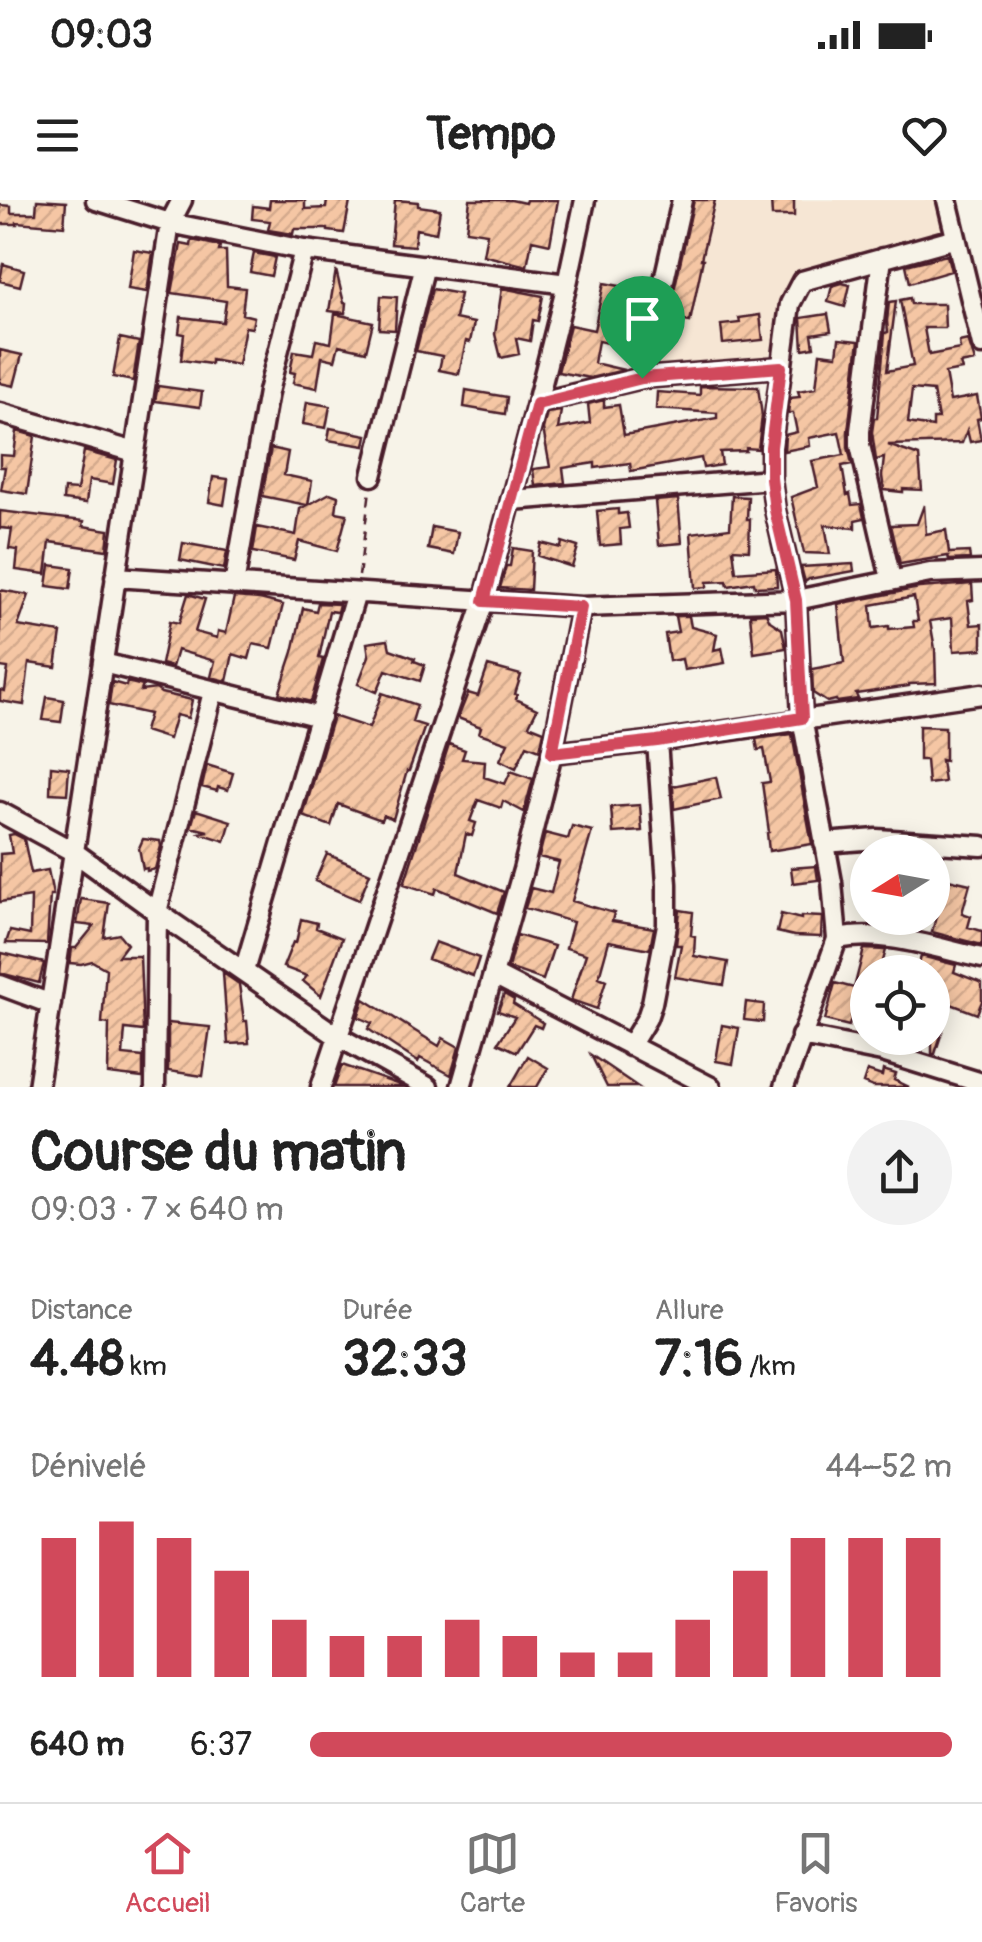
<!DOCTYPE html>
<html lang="fr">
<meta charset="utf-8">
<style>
body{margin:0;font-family:Pangolin,sans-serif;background:#f2f2f2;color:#222;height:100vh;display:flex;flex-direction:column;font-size:38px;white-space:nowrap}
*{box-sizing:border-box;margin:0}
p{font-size:32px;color:#767676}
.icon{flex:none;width:55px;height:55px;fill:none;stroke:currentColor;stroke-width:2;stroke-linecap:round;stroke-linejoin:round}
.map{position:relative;height:887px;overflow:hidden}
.sheet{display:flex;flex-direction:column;background:#fff;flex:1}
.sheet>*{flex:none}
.needle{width:65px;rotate:259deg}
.buttons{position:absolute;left:850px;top:635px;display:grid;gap:20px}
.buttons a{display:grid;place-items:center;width:100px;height:100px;border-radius:50%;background:#fff;box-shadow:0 5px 25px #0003;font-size:50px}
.pin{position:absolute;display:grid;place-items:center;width:85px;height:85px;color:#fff;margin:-102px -42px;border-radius:50% 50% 50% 0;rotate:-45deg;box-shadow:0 0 10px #0007}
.pin .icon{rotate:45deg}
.round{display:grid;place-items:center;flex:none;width:105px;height:105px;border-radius:52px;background:#f2f2f2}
.head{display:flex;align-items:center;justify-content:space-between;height:170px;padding:0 30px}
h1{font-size:55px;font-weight:800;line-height:75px}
.figures{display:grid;grid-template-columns:repeat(3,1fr);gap:15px;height:170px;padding:10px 30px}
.figures div{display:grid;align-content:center}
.figures b{font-size:50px;font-weight:800}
.figures small{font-size:28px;font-weight:400}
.figures p{font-size:28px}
.chart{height:280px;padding:20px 30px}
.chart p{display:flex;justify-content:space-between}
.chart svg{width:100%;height:180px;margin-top:10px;stroke:#d1495b;stroke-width:6}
ul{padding:0 30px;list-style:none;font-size:32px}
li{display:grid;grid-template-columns:160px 120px 1fr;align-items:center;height:75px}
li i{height:25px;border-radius:12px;background:#d1495b}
.status{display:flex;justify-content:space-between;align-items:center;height:70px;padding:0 50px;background:#fff;direction:ltr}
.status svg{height:28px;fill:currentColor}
header{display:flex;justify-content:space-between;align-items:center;height:130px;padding:0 30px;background:#fff;font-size:45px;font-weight:800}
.tabs{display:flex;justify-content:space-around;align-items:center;height:140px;border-top:2px solid #e0e0e0;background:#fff;font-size:28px;color:#767676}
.tabs a{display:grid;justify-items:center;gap:5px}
.tabs .on{color:#d1495b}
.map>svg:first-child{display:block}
</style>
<div class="status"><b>09:03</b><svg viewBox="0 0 49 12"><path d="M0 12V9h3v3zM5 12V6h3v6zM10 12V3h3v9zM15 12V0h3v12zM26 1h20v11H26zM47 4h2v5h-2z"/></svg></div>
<header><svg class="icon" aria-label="menu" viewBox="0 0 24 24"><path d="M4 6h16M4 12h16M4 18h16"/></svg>Tempo<svg class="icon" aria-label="heart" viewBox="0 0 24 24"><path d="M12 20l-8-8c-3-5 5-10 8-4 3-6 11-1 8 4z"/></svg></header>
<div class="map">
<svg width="982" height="887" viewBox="0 0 982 887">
<defs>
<pattern id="building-hatch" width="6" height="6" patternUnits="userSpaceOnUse" patternTransform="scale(2.5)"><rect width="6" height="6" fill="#f5c6a4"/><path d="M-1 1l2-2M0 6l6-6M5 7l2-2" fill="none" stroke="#d4aa8d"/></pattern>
</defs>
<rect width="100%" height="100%" fill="#f7f3e8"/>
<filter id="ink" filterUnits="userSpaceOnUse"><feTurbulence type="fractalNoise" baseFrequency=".01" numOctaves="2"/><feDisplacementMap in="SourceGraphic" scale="20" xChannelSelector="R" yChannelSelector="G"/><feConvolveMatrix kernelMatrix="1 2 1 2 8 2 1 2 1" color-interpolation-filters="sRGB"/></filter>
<g filter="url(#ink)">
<!-- built -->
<path fill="#f6e6d4" d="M685,0h254l8,30 -155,43 -24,88 -117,10z"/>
<!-- building -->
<path fill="url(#building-hatch)" stroke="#4a1f2b" stroke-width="2.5" fill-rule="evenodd" d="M37,0l29,2 -2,24 -47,-4v2h-17v-19l11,1v7h25z
M270,0h35v9l21,-1 1,-8 23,2 -6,31 -16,-2v-2h-34l-1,5 -25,-4 2,-9 -18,-2 1,-13 16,2z
M395,0l23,2v4l22,3 -4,24 -20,-4 -2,17 -23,-2z
M470,0h41l14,3 1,-3h32l-8,44 -18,-4 -5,26 -44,-11 4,-22 -21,-3z
M694,0h21l-14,59h2l-13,63 -22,-4z
M771,0h23v16h-22z
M192,40l28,6 -1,5h7l1,35 18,2 -3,26 12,3 -2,11 -7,-1 -7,38 -27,-5v4l-30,-4 3,-26 -5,-1 2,-16 42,5 3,-21 -54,-8 9,-49 10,2z
M134,50l19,3 -6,39 -19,-3z
M254,53l21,4 -4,19 -21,-4z
M947,55l4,16 -41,12 -4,-18z
M3,64l21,6 -4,16 -20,-5z
M336,70l8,33h2l-1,10 -16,-2z
M604,83l21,4 -8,39 15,3 -3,18 -31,-6 -4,22 30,7 -34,8 -32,-6 12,-47 24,5z
M842,83l8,2 -5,22 -17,-5 4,-16z
M502,88l41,8 -5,25 -5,-1 -3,21 -14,-3 3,16 -18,4 -6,-24z
M432,89l28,5 -5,25 19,4 -4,19 -4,-1 -7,33 -20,-4 3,-14 -26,-5z
M381,96l16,1 -2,33 -16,-1z
M910,98l1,6h33l1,24h-21l5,27 31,-6 -1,-7 9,-2 7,21 -15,3 2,6 -17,3 5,28 27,-5 4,22 -4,1 4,21 -11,2 -3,-12 -5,13 -74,2 31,11 3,34 -19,-1v3l-19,-2 -2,-14 2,-18 -8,2 -4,-28 2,-14h3l8,-85 3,-1 -1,-11 2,-19 7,-1 -9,70 26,-5 -13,-66zM912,189l21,2 5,28h-5v8l-25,-4z
M335,114l38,8 -7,29 -27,-6 -4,15 -13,-3 -5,31 -24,-5 2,-10 -5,-1 4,-21 19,3 3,-14 15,3z
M828,114l3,17 -19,3 2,13 -11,2 -2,-31z
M760,115l3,25 -40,4 -2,-19 19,-2 -1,-5z
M120,138l19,4 -6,39 -20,-4z
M839,139l20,2 -11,90v16l4,17 -10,2 5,29 3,-1 2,11 9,-1 3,14 -9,2v8l-30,-3 5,29 -26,-1 -13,-56 27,-10 -6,-26 32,-6 -5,-23 -30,6 1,8 -26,5 1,-16 12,-3 -4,-19h-5l2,-15 10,-1 -2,-6 18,-3 4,-35 17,2z
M0,150l22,5 -8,31 -14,-3z
M158,186l44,6 -2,15 -45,-6z
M700,186l58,1 4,29 -4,33 -12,-1v3l-26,1 2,13 -19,3 -2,-10 -70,13 -1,-8 -35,5v-5l-32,5 2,15 -30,3 -2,-17 17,-2 -7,-38 4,-16 14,-2 -3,18 32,-6 -2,-19 16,-4v7l15,-2 5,30 93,-17v-5l-61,-4 1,-17 43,3z
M466,190l41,7 -2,17 -41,-7z
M307,202l23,4 -4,22 -23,-4z
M330,228l37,7 -2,11 -37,-6z
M17,231l18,5 -8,58 -26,-4 4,-23h-5v-12l14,1z
M271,248l17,4 -4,23 28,6 -4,24 22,-12 8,3 -2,16 11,2 -10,37 -38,-10 -5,19 -41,-8 4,-25 39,8 4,-26 7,-4 -45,-9z
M84,251l33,9 -4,24 -24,-4 -3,23 -23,-3 1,-11 13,1z
M213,277l15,2 -4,26 -15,-3z
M732,296l16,1 -1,22h3l-1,31 -16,-1 3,23 40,-3 1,17 -22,1 -1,-5 -26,4 -1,-5 -20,1v5l-12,1 -4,-55 39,-5z
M678,299l4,44 -23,2 -4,-44z
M924,305l2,29 20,-4 3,23 20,-1 1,7 -21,1 -1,-4 -48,8 -9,-39 26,-1z
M618,309v5l9,-1 2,15 -9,1 1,15 -21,2 -3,-35z
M0,311l84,10 -1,5 26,4 -2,20 -57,-8 -4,32 -30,-4 2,-20 -9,-1 3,-20 -12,-1z
M432,327l26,5 -4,22 -26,-5z
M562,342l16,5 -6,20 -34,-11 3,-13 20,5z
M183,343l44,8 -3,18 -44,-9z
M513,348l19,3 -2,39 -30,-2 6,-22h4z
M853,364l1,7 -45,8 -4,3 -4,-15z
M50,365l23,3 -3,21 -23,-3z
M972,384l1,16 -5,1 3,24 11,-1v25l-28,2 -2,-33 -22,3 5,28 1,34 -27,1v2l-53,8 2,5 -21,3 -1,-2 -9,2 -14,-9 -1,-24 32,-6 -6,-59 81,-16zM914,397l4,24h-5l1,6 -25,2v-3l-16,2 -2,-23z
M0,390l29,5 -11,31 43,7 -5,34 -27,-4 -5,42 -24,-4v-11l5,1 3,-23 -8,-1z
M188,394l17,5 -10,33 22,6 1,-7 8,2 8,-36 26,2 23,6 -11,43 -19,-4 -4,15 -16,-5 -6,27 -16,-4 4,-16 -38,-11 -5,17 -11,-3 9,-43 9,2z
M318,403l21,1 -2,8 -8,-1 -10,47 4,1 -12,43 -32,-8 14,-42 10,-44 13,3z
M766,413l4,8 12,8 4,19 -32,5 -4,-39z
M675,416h14l2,11 26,7 -3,16 8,-2 3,15 -41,7 -2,-11 -13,2 -4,-27 13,-2z
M388,440l2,9 25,9 -1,3 11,4 -5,16 -34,-11 -9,22 -19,-8 11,-28 -2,-13z
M488,466l33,9 -6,19 2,1 -1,4 21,10 -8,16 15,6 -4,19 -13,-5 -11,23 -16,-8 8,-17 -29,-10 2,-6 -23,-9 10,-25 10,3z
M112,482l14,4 1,-4 16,4 -2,5 15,-2 5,4 31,7 -4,18 -12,-3 -7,24 -25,-8 5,-17 -40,-9z
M382,493l35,12 -5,17 13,4 -16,45h-2l-14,48 -10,-4 -2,5 -43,-16 -7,22 -28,-10 30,-100 36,12z
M47,497l17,3 -3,22 -18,-2z
M919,526l26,1v34l-4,-1 3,22 -16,2 -2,-24h-7z
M792,534l20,110 -43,7 -2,-18 2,-1 -7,-49 8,-1 -6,-33 -6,1 -2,-11z
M449,544l16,6 -3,9 23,2 -1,16 21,7 6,-13 22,8 -9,33 -21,-11 -2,7 -23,-8 -8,21 6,2 -4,13 -6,-2 -8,39 46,19 -7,21 -60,-25 -2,6 -31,-10z
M207,565l26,8 -5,17 -10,-3 -1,4 -15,-4z
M51,566l18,2 -2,26 -17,-1z
M716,577l5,22 -47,10 -1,-23z
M640,605l2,26 -29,2 -2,-26z
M196,610l35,11 -6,20 -25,-8 8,-2 -17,-4z
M572,626l20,5 -20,70 42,12 -2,8 42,7 -4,21 -41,-8 -10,36 7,3 -9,29 -26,-9 15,-46 -20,-6 7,-26 -48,-14 6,-20 20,5 8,-31 -20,-5 6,-24 23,6z
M14,634l10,5 7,34 17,-3 5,25h-3l-3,49 -41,-1 4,-12 20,4 1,-38 -31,5v-48l12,-1 -3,-18z
M143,639l17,2 1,5 -6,23 -8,2v-3l-4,1 -4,-21z
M327,654l43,19 -11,27 -44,-19z
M816,666l2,14 -25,3 -2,-15z
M932,667l13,3 -1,8 26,6 -8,29 9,3 -3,11 14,4v14l-50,-13 11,-42 -11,-2z
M81,699l28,4 -5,34 15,-3 8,10 -9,12h22l3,75 -18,-2 -2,26 20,2v21l-35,-4 1,-50 -7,-1 4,-54 -14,-8 -11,3 -11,-1 2,-15h4l18,-22 -17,-2z
M680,710l13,2 -2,23 4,1 -1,20 34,6 -4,23 -49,-8 6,-32h-5z
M781,714l20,5v-3l21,1 -1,20 -27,-1 -17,-4z
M301,719l16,4 -1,5 26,10 -21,58 -18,-15 4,-5 -24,-9 10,-25 3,1z
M517,735l37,11 -11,34 -35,-12z
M435,742l44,16 -6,18 -45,-17z
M864,749l22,1 -6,22h-12v39l-14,-5 -5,20 -24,-6 10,-37 19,5z
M2,753l42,10 -5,20 -39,-10z
M921,756l35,9 -2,7 28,11v18l-5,13 -26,-10 -16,50h-3v-82h-15z
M223,773l16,11 5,37h3l2,22 -21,1z
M504,794l10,6 -1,4 30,19 -2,5 -7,-3 -17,27 -19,-9 17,-26 -17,-6z
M364,799l75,47 4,-8 16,9 -8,28 -31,-17 -2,4 -50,-33 4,-6 -14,-6z
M746,802l18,2 -1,18 -19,-2z
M168,823l42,4 -7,49 -35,-5z
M722,825l17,3 -6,36 -17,-3z
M591,855l47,32h-31z
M528,856l20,12 -11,19h-27z
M342,865l55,19 4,3h-67z
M883,870l13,4 -2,6 15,7h-36l-10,-4 4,-12 15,5z"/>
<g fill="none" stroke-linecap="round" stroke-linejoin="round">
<!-- minor casing -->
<g stroke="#4a1f2b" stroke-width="25">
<path id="minor" d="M96,0l74,23 134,27 263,34
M947,0l35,145
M882,58l-22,173v14l31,134
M642,178l40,-178
M537,203l105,-25 139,-11
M0,213l135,39
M372,276l53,-211
M512,300l259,-21
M115,377l466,30 215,-7 134,-27 52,-2
M234,385l34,-193 36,-142
M103,463l217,54
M552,553l105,-12 325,-47
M0,612l74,40 83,60 180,124 91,51
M824,643l53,-4 105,7
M837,739c47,-10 98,9 145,19
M244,771l112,-378
M494,775l217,112
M0,785l51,19
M801,836l81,16 100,31
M630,846l17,-28 5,-15 15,-78v-41l-10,-143
M38,887l132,-864 12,-23
M155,887l2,-175 56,-220
M321,887l163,-486 53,-198 30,-119 18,-84
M461,887l62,-217 29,-117 29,-146
M784,887l53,-148 -5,-57 -30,-164 -6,-118 -21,-90 -4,-31v-32l19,-143 12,-23 154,-43"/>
</g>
<!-- path -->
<path stroke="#4a1f2b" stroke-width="2.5" stroke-dasharray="10 8" stroke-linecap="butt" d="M359,376l11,-86"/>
<!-- minor -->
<use href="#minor" stroke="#f7f3e8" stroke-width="18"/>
</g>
</g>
<g fill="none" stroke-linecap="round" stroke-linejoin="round" filter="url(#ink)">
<!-- route casing -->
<g stroke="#fff" stroke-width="20">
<path id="route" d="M781,167l-10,80v31l4,32 21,90 6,118 -145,23 -105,12 29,-146 -97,-6 53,-197 105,-26z"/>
</g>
<!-- route -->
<use href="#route" stroke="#d1495b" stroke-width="12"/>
</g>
</svg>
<div class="buttons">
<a><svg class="needle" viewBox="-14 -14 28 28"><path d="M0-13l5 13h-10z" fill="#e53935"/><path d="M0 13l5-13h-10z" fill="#767676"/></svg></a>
<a><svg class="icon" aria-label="locate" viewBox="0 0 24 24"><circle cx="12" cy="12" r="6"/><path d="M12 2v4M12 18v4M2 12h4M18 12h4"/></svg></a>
</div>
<div class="pin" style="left:642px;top:178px;background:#1e9e55"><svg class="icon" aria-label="arrive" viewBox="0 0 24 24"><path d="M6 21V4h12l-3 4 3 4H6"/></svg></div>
</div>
<section class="sheet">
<div class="head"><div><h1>Course du matin</h1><p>09:03 · 7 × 640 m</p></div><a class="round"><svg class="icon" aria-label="share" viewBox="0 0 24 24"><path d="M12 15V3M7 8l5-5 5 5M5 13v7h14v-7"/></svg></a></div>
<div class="figures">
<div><p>Distance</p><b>4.48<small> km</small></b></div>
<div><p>Durée</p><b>32:33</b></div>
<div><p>Allure</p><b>7:16<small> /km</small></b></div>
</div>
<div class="chart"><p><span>Dénivelé</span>44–52 m</p>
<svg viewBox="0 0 160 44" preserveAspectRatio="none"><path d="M5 44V10M15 44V6M25 44V10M35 44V18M45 44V30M55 44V34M65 44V34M75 44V30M85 44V34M95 44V38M105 44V38M115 44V30M125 44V18M135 44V10M145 44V10M155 44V10"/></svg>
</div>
<ul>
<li><b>640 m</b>6:37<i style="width:100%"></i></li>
</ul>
</section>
<nav class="tabs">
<a class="on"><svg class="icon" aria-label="home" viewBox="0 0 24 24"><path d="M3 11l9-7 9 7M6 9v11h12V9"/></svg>Accueil</a>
<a><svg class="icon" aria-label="map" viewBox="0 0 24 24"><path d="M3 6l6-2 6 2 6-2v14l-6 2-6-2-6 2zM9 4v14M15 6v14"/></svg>Carte</a>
<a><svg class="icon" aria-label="saved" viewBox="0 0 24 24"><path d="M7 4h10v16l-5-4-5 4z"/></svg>Favoris</a>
</nav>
